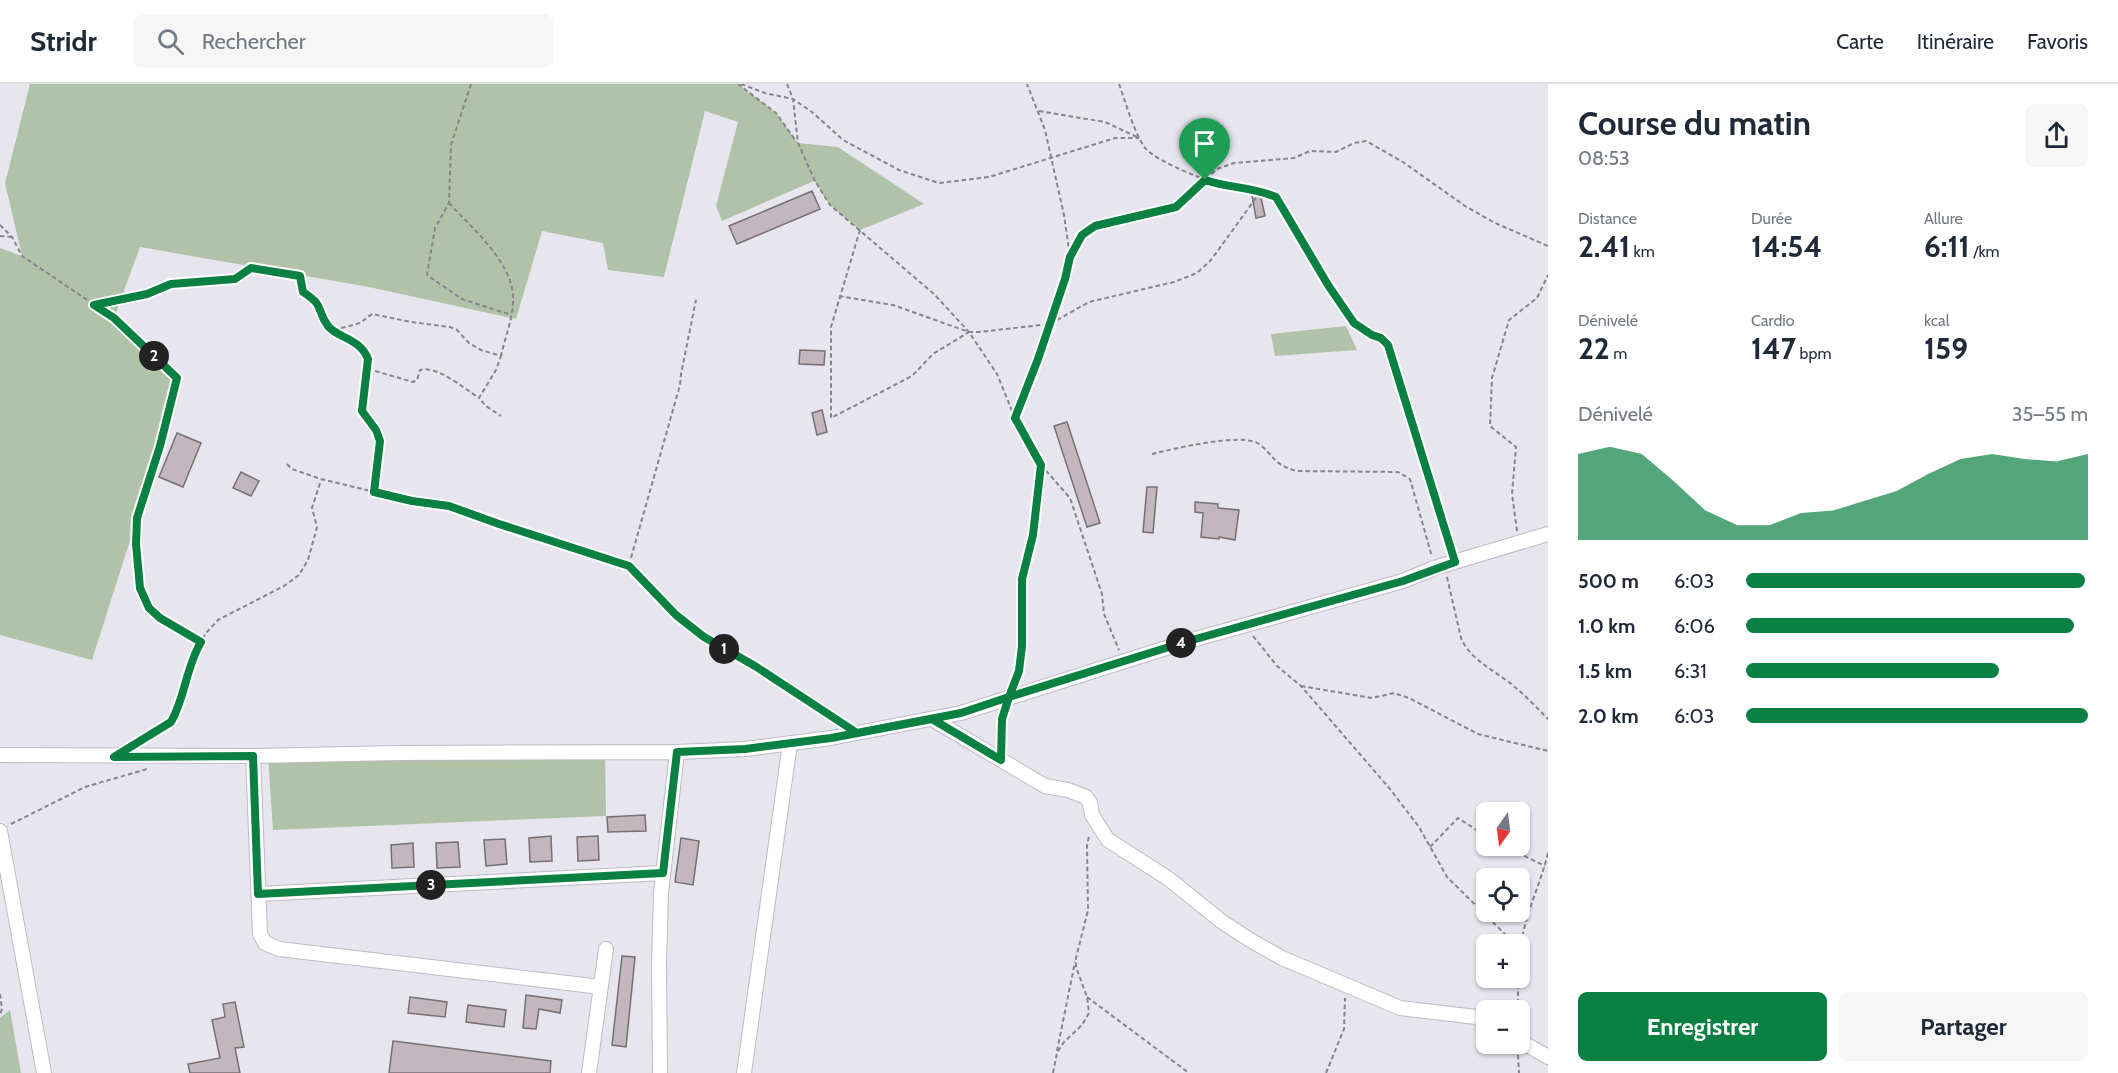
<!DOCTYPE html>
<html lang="fr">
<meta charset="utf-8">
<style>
body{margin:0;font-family:Cabin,sans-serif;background:#f6f6f7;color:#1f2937;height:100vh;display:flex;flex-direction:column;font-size:22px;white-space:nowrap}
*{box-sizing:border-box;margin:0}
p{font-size:20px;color:#747a83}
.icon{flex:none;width:33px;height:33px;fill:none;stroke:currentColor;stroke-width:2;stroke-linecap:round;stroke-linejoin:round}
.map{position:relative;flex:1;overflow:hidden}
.details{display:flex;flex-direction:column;background:#fff;width:570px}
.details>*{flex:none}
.needle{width:39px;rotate:194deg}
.buttons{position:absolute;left:1476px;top:718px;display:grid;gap:12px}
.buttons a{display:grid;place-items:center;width:54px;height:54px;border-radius:9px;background:#fff;box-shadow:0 2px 4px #0004;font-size:30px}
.pin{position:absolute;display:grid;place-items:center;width:51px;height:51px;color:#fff;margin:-62px -26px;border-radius:50% 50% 50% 0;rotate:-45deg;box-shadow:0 0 6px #0007}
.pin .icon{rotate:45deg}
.km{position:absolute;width:30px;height:30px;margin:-15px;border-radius:50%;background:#222;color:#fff;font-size:16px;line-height:30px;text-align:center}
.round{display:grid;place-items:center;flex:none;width:63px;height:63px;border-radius:9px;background:#f6f6f7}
.head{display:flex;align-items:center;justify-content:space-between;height:102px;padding:0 30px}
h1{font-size:33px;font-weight:800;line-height:45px}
.figures{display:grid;grid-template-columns:repeat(3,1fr);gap:9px;height:102px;padding:6px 30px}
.figures div{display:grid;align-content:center}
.figures b{font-size:30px;font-weight:800}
.figures small{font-size:16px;font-weight:400}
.figures p{font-size:16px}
.chart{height:168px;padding:12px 30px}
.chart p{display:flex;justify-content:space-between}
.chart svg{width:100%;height:108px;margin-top:6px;fill:#0b8043;opacity:.7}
.action{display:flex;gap:12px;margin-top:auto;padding:12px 30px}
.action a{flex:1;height:69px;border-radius:9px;background:#0b8043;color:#fff;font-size:24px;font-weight:800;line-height:69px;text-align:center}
.action a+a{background:#f6f6f7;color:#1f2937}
ul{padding:0 30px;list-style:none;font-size:20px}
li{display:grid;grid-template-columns:96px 72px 1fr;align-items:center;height:45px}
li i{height:15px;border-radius:8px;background:#0b8043}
header{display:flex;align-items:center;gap:36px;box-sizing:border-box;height:84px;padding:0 30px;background:#fff;border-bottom:2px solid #e0e1e3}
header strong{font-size:28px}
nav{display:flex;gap:33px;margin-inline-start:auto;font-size:21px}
.search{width:420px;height:54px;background:#f6f6f7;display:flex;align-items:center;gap:15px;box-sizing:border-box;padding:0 21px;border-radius:9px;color:#747a83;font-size:22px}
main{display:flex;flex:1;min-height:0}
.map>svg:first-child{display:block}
</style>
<header>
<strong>Stridr</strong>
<div class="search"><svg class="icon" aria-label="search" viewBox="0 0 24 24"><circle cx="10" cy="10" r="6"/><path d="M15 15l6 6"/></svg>Rechercher</div>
<nav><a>Carte</a><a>Itinéraire</a><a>Favoris</a></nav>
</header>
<main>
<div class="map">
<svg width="1548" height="989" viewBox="0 0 1548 989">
<rect width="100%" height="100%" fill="#e7e5ee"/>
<!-- green -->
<path fill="#b0c3a8" d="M30,0h708l38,29 22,30 40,4 86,57 -64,26 -30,-25 -16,-24 -92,40 -6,-15 22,-84 -33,-11 -41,166 -56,-7 -5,-27 -61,-12 -26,88 -147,-32 -229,-40 -26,71 63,60 -17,68 -68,214 -92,-25v-387l22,8 -17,-73z
M1346,242l11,24 -82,6 -4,-22z
M605,669l1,63 -333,14 -5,-74z
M10,926l11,63h-21v-55z"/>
<!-- building -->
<path fill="#c1b7bc" stroke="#786f73" stroke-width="1.5" d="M1259,104l6,28 -9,2 -5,-28z
M812,107l8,18 -83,35 -8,-18z
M800,266l25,1 -1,14 -25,-1z
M822,326l5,22 -10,3 -5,-22z
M1067,338l33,101 -13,4 -33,-101z
M177,349l24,10 -18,44 -24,-10z
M241,388l18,9 -8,15 -18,-8z
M1147,403h10l-4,46 -10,-1z
M1195,418l23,2v4l21,2 -4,30 -16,-3v2l-18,-2 2,-24 -8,-1z
M645,731l1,16 -38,1 -1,-15z
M551,752l1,25 -22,1 -1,-24z
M598,752l1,24 -21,1 -1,-24z
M681,754l18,3 -6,44 -18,-3z
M505,755l2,25 -21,2 -2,-26z
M458,758l2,25 -23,1 -1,-25z
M413,759l1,24 -22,1 -1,-23z
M622,872l13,1 -9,90 -14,-2z
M526,911l36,5 -2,13 -21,-4 -3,20 -13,-1z
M410,913l37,5 -2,15 -37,-4z
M235,918l9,45 -9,1 5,25h-50l-2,-9 32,-6 -8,-38 13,-3 -2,-13z
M468,921l38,5 -2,17 -38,-5z
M393,957l158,20 -1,12h-161z"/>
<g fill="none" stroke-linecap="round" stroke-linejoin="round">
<!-- minor casing -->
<g stroke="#bdbbc4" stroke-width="16">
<path id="minor" d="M932,635l113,67 23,4 18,7 4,6 2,12 16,25 61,39 52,42 29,19 32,18 118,50 76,9 10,6
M0,671l253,1 144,-3 280,-1 68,-3 86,-11 130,-25 224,-71 218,-61 31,-13 114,-34
M253,672l7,178 5,9 14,6 322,38
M0,747l44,242
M258,810l405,-21
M1520,957l28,16
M589,989l17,-124
M660,989l-1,-109 2,-71 16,-141
M744,989l46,-330"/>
</g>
<!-- path -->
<path stroke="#86848b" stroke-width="2" stroke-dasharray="4.5 3" stroke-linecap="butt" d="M471,0l-20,61 -2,58 -14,25 -8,47 35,24 49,16
M738,0l38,29 20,28
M741,0l24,9 28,6 19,13 31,28 56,30 40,13 50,-6 126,-39h24
M787,0l6,15 5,44 17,38 15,24 104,89 35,38 28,42 18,44 26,47 -8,70 -11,44v67l-3,25 -4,10
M1119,0c6,16 16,52 27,65 11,12 59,32 76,36 19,5 36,4 54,12l52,88 26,38 18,12 9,3 7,7 64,205
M1039,27l66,11 32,15
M449,119c23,25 63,59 64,94 1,19 -8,40 -12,59
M0,141l12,12 10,19 92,62 63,60 -17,68 -23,72 -1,26 4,44 9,20 11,9 41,25
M860,146l-29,97v91l81,-42 21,-22 36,-22
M0,152l12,1
M1070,173l12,-22 13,-9 81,-19 41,-38 17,-6 60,-5 16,-7 26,1 18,-9 12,-2 37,21 62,44 30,17 53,23
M839,212l54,9 76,27h10l71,-8 39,-22 85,-20 23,-9 14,-13 50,-69
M95,221l52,-11 24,-10 64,-5 16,-11 49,8 3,16c23,14 12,16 25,34 9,12 33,13 40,33l-6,52 14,19 4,11 -6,50
M334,246l26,-7 12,-9 39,8 39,5 7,3 12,13 12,7 20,6 -5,14 -17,28 7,8 15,10
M368,285l45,13 4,-2 3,-10c17,-5 45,19 59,28
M1015,333l26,-67 24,-71 5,-22 -6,-42 -19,-85 -18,-46
M1152,370c21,-5 90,-22 107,-10 17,13 12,19 37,27l102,1 12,7 22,78
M287,380l5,5 29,10 91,22 37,5 180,60 47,49 28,22 51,29 87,57
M1041,381l29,33 32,96 2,20 15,36
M1517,447l-5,-37 4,-47 -26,-21 2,-48 17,-58 28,-22 11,-23
M629,481l51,-180 1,-11 15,-74
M1447,493l14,61c10,24 38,34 56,51 11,9 21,20 31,30
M1253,552l24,30 24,20 89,103 29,38 28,50 69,68
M1301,602l71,12 22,-5 15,5 69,36 70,17
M139,658l32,-20 5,-8 16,-57 14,-24 12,-13 66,-34 15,-11 9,-15 9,-33 -5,-19 9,-28
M1001,661l3,-33
M11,740l74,-37 62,-18
M1504,762l41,20
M1430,763l28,-29 28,18
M1520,867c4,-35 20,-65 28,-98
M0,910l2,15 -2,6
M1087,913l102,76
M1518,927v-33
M1057,967l18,-89
M1518,971l1,18
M1053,989l4,-20 7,-11 18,-17 7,-12 -2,-16 -11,-30v-9l12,-48 -1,-65 2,-9
M1326,989l18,-44 1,-31"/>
<!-- minor -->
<use href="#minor" stroke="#fff" stroke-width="14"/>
</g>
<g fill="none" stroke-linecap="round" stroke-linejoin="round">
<!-- route casing -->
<g stroke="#fff" stroke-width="12">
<path id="route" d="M1205,96l-29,27 -81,19 -13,9 -12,22 -5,22 -27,80 -23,59 26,47 -8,70 -11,44v67l-3,25 -10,26 -48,16 -104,20 -102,-67 -51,-29 -28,-22 -47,-49 -130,-42 -50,-18 -37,-5 -38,-9 6,-51 -4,-11 -14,-19 6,-52c-8,-21 -31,-21 -40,-33 -13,-18 -2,-19 -25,-34l-3,-16 -49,-8 -16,11 -64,5 -24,10 -53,11 20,13 63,60 -17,68 -23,72 -1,26 4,44 9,20 11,10 41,24c-15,25 -16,56 -30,80l-57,35 139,-1 5,138 405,-21 14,-121 68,-3 86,-11 101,-19 69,41 1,-41 7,-22 176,-55 218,-61 52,-19 -67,-217 -7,-7 -9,-3 -18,-12 -26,-38 -52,-88c-23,-10 -48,-9 -71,-17"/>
</g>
<!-- route -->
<use href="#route" stroke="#0b8043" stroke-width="8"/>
</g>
</svg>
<div class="buttons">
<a><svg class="needle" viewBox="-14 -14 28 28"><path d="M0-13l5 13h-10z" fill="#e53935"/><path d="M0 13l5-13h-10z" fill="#747a83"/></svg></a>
<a><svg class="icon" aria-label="locate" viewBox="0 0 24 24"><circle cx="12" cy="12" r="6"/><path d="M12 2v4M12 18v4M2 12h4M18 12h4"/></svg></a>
<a>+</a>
<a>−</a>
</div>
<div class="pin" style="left:1205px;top:96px;background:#1e9e55"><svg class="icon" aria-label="arrive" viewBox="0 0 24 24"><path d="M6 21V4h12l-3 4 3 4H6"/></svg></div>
<b class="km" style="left:724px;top:565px">1</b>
<b class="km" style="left:154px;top:272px">2</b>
<b class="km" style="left:431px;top:801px">3</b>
<b class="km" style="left:1181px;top:559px">4</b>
</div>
<section class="details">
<div class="head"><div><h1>Course du matin</h1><p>08:53</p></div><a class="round"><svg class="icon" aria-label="share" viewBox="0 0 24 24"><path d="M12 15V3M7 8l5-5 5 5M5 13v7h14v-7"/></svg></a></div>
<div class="figures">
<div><p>Distance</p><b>2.41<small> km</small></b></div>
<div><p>Durée</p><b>14:54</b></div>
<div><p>Allure</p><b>6:11<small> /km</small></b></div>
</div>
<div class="figures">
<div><p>Dénivelé</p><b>22<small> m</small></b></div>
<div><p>Cardio</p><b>147<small> bpm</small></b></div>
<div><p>kcal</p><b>159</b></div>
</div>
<div class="chart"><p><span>Dénivelé</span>35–55 m</p>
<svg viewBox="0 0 160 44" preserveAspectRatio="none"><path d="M0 44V9L10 6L20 9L30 20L40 32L50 38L60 38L70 33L80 32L90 28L100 24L110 17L120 11L130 9L140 11L150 12L160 9V44z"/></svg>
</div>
<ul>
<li><b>500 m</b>6:03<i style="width:99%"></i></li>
<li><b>1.0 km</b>6:06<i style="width:96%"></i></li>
<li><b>1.5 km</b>6:31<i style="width:74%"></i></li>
<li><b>2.0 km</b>6:03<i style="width:100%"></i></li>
</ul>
<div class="action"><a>Enregistrer</a><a>Partager</a></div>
</section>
</main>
